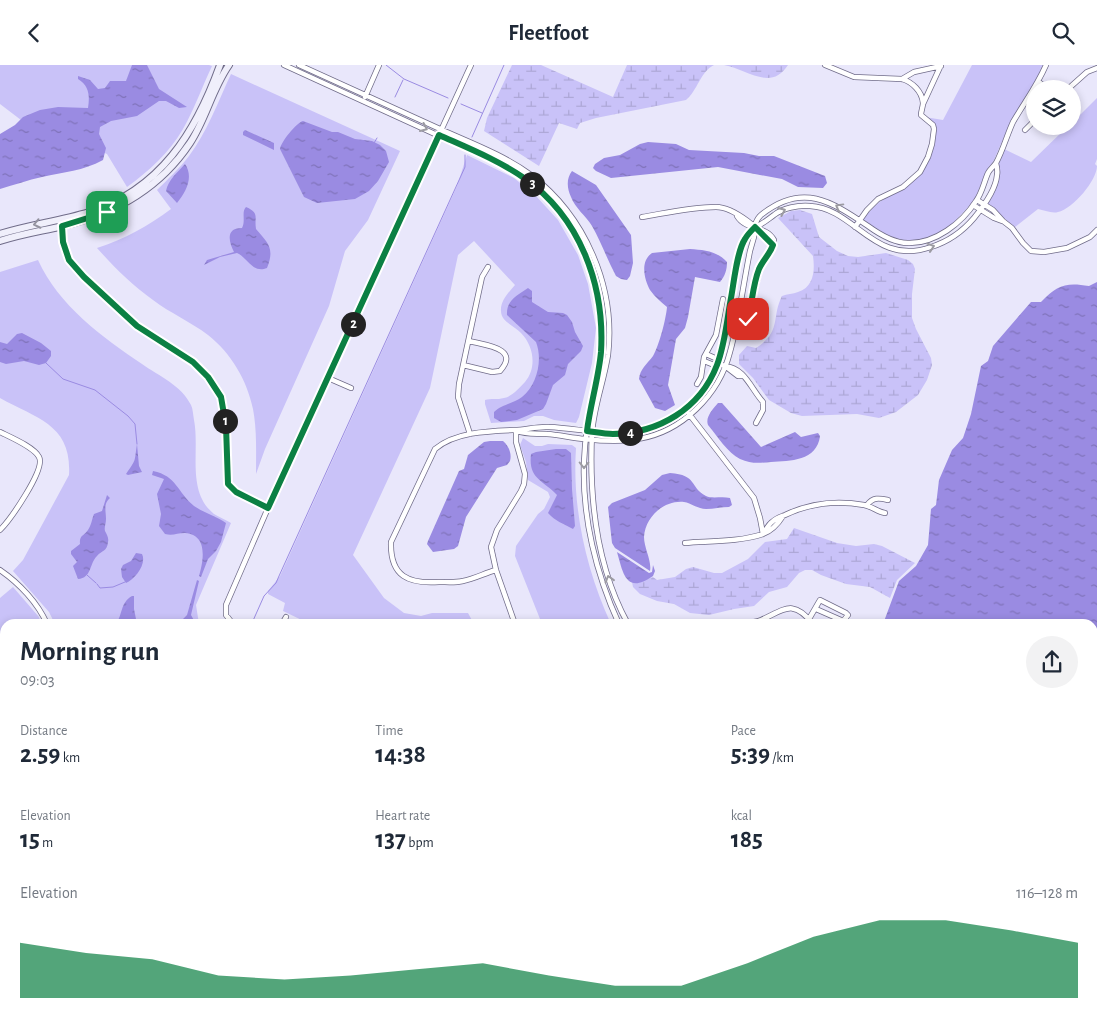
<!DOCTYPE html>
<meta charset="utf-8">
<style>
body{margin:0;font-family:"Alegreya Sans",sans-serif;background:#f2f2f3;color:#1f2937;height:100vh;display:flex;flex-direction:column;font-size:19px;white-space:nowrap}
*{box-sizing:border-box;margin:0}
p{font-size:16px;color:#747a83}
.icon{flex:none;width:28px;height:28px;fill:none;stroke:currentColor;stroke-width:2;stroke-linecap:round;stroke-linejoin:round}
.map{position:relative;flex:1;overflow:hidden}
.sheet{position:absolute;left:0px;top:554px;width:1098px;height:406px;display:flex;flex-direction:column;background:#fff;border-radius:15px 15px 0 0;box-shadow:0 2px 8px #0003}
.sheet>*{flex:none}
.fabs{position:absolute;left:1026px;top:15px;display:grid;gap:10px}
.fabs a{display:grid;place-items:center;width:55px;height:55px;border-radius:50%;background:#fff;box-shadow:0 2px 8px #0003;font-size:25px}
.pin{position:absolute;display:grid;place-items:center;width:42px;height:42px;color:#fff;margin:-21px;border-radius:10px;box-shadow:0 2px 8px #0006}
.km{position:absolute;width:25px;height:25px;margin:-12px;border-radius:50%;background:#222;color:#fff;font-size:14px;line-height:25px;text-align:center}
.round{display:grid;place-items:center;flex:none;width:52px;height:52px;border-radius:26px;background:#f2f2f3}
.head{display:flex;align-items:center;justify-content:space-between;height:85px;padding:0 20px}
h1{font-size:28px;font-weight:700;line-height:38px}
.metrics{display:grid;grid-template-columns:repeat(3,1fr);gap:8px;height:85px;padding:5px 20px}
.metrics div{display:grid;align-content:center}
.metrics b{font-size:25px;font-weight:700}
.metrics small{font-size:14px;font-weight:400}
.metrics p{font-size:14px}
.chart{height:140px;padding:10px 20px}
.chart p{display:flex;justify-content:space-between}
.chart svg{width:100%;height:90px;margin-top:5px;fill:#0b8043;opacity:.7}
header{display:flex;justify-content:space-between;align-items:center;height:65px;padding:0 20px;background:#fff;font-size:22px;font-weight:700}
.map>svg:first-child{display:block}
</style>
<header><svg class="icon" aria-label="back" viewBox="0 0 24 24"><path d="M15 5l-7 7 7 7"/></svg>Fleetfoot<svg class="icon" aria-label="search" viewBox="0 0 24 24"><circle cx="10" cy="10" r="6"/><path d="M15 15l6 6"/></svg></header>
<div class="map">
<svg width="1097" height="959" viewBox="0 0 1097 959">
<defs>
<pattern id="wetland-marsh" width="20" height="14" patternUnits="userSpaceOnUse" patternTransform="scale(1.25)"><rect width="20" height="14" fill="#c9c2f8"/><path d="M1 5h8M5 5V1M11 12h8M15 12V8" fill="none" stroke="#ada7d6"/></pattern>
<pattern id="water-ripples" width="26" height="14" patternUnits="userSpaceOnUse" patternTransform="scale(1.25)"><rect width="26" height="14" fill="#9a8be2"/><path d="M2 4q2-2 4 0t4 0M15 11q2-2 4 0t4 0" fill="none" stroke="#7f72b9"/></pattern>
</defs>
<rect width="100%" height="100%" fill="#e9e7fb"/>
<!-- built -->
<path fill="#dbd7ff" d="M625,955h56l4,2 8,-1 -1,3h-69z"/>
<!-- green -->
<path fill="#c9c2f8" d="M0,0h209l3,1c-10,21 -18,44 -29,63 -14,24 -34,42 -56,58l-20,-33 -86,-34 -21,-16z
M972,0h71l-6,16 -26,40 -17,39 -7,10 -13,31 -23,24 -9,6 -23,10h-14l-18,-6 -24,-15c17,-24 37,-29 57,-46 11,-10 19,-37 14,-51l-9,-6 18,3z
M231,9l169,77 -32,69 -23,31 -16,55 -64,143 -9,25c0,-22 1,-44 -3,-65 -6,-29 -22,-56 -45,-74 -17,-13 -38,-22 -55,-35 -21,-15 -39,-33 -56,-52 28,-9 51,-22 74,-39l-14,-19c11,-11 22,-21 32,-34 18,-24 29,-54 42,-82z
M1097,33v61l-2,5 2,2c0,14 -24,43 -39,46 -6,2 -14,-2 -20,-3l-23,18 -28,-23 13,-29 -2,-12 6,-14 27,13 37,-36h4l1,-4z
M467,90l47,23 22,18 22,24 20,35 10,29 8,44 -4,35 -13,54 -3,6 -22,-3 -11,-4h-9l-10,5 -33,2 -6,-19v-4c6,-2 12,0 19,-2 9,-2 15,-10 21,-16 12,-14 9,-36 -4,-49 -6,-7 -20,-11 -20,-22 -1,-10 8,-19 14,-26l-41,-44 -16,14 -28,133 -77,167 31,43 20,15 17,3 11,-3h36l6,11h-164l-27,-13 2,-8 -17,-9v-3l12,-15 177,-390z
M38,195c21,46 63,76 104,104 17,12 39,21 49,41 2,4 2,10 3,15 6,31 -8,71 20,94 5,3 12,6 17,9l-35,82 3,19h-144l-6,-12 -36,-41 10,-11 46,-85c3,-50 -31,-56 -69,-77v-126z
M523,373l12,8h7l6,-2 24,1 4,3c-4,60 10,122 35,176h-69l-27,-68 1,-10 22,-32 6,-5 6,-12 -2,-5 -20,-12 -2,-18 -6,-17z
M13,522l26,30 2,7h-36v69l-5,3v-98z
M0,752l5,1v128l-5,-2z
M168,955h314l-2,4h-297z
M483,955h50l-2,4h-50z"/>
<!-- wetland -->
<path fill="url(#wetland-marsh)" d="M512,0h29l72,32 14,-32h87c-14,7 -16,25 -28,35l-90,18 -16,5 -3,6 -18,-6 -20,43 -55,-35 3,-13z
M724,0h64c-17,27 -41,4 -64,0z
M800,145l12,4 7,23 18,14 11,5 10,1 28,-4 22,7 5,4 2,5 -3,25v24l4,11 15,29 1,7 -5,15 -9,15 -22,17 -17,6 -22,-4 -55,2 -11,-3 -22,-13 -16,-22 -14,-14v-9l8,-9 9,2c26,-17 15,-30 26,-52 5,-2 11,-2 16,-4 16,-5 17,-22 15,-36l-35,-38 13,-7z
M794,463l43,15 19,3 18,-2 8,2 33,17 -18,17 -7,18 -20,-11 -24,-3 -25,-9 -9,-5h-7l-6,3 -12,14 -18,5 -15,14 -20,3 -25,6 -19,-2 -16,-9 -17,-3 -17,-7 -7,-7 -1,-5h6l15,-5 4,3 18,-3 11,-8 7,-2 21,6h8l26,-14 17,-17 22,-3z"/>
<!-- water -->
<path fill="url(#water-ripples)" d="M132,0h15l12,24 28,18 -8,1 -13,-7h-7l-22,15 -26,5 -11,6 -1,7 7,14 -3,12c-20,11 -39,12 -61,17 -14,3 -28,8 -42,12v-55l15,-9 8,-8 17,-7 18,-3 30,1c2,-13 1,-22 -10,-29v-3l12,4 8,9 7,-1 5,-7h16z
M303,56l29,11h6l17,7 17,2 8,4 6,6 3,11 -11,19 -9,10 -14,8 -38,4 -13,-6 -24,-48c1,-7 16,-26 23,-28z
M245,65l29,13v7l-31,-15v-3z
M648,77l28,2 13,6 55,3 15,3h15l51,20 2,7 -4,5 -25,-1 -16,-8 -64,-12 -107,11 -15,-7 -3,-3 2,-4 9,-6 16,-3 20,-11z
M185,99c9,13 1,28 -8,39l-11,-12c2,-11 11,-18 19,-27z
M572,106l24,14 35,50 2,28 -3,13 -3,4 -6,-1 -5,-3c-9,-17 -15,-34 -24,-50 -6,-10 -17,-18 -21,-29 -4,-9 -5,-18 1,-26z
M246,142c14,6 8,10 10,22 12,14 19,19 11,39 -14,6 -19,-10 -30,-15l-17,4 -16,8 3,-5 27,-8c-5,-10 -9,-24 8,-24 4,-7 -1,-16 4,-21z
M690,184c14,1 27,2 37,13 0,8 -2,14 -7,20l-25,-5 -7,40 -3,11 -9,11 -8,46 7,20 -10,6 -10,-3 -16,-29c1,-10 8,-15 14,-23 6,-10 13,-37 14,-49 -6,-5 -12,-10 -17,-17 -6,-11 -10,-29 2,-37z
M1097,217v742h-403l2,-4h396v-396h-209l16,-43 17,-15 12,-21 3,-36 5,-4 3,-25 13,-30 11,-12 8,-24 10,-48 7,-5 5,-15 38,-44h10c16,-17 25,-20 48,-16z
M528,223l4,3v11l16,10 15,1 4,2 5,7 3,10 8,14 -2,5 -13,13 -3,11 -12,10 -7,19 -3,5 -26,11 -16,2 -7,-4v-6c8,-8 19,-8 28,-15 15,-12 21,-37 14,-55l-29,-27c-1,-15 11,-20 21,-27z
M22,268l19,10 10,8v5l-5,7 -7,2 -15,-4 -18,3 -6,-2v-20l7,2 10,-10z
M718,338h4l39,44 34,-15 6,5 17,-4 2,3c-3,25 -30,25 -49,26 -12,1 -20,2 -31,-3 -12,-6 -23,-23 -32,-34 -3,-8 5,-16 10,-22z
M490,376h13c6,5 9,13 7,20l-3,4 -10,3 -31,49 -8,29 -4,3 -21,3 -6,-8 1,-3 31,-70 5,-2 4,-14 16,-13z
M137,379l2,22 3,6 -14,3 -2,-1c11,-16 8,-11 11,-30z
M556,384h10l5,4 1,36 3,37 -2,3c-9,-5 -18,-8 -25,-16l9,-18c-14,-15 -29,-16 -26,-41l5,-2z
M153,406c24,5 24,21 41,35 10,7 22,10 32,17l-5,19 -5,9 -8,8 -7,18 -2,-1c4,-14 10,-41 -14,-43 -8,0 -12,3 -20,1l-6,-8 2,-12 -4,-20 7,-15 -12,-4z
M670,408c28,2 19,14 36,23 6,3 16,0 24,2l2,7 -3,2c-8,0 -15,2 -23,2 -8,0 -15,-6 -22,-7 -20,-2 -39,15 -40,35 0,11 8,24 6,34l-35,-23 -3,-5 -4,-36 4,-4 33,-13 17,-15z
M107,430l3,3c-7,6 -4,13 -4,21 0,5 -2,8 -1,12 2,4 4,7 3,11 -1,10 -6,8 -11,14 -8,8 -5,22 -19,23l-5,-13 4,-4 -6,-8v-3l9,-7c-1,-9 4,-8 8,-14 3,-4 4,-11 6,-16l8,-3z
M617,487l32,21 3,-1 1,-7 2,6 -2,5c-27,19 -30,-3 -36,-24z
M136,488l6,1c5,10 -7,25 -16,29l-4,-6 -1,-8 2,-4 8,-4z
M197,515l2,1 -8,34 5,9h-18l9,-9z
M132,531h2v13l3,15h-21c7,-10 4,-21 16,-28z"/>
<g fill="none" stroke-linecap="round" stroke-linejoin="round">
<!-- stream -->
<path stroke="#9a8be2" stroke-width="1" d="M386,0l18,14 44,19
M395,32l8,-17
M461,39l21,9
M472,72l32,-72
M374,78l3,-5
M46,298l17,16 32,11 33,26 7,8 2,20
M87,510l9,8
M97,519l3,4 13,-1 12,-5
M252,558l12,-27 12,-13 3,-7 186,-409v-12
M252,959l1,-4"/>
<!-- street casing -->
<g stroke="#706c89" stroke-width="6">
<path id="street" d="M284,0l223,102c67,42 101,106 94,186 -1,14 -5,28 -8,41 -5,22 -8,45 -9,68 -2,55 12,112 35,162
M299,0c47,21 94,43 141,64 31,14 64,26 91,46 54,41 85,112 77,180 -4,26 -14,51 -16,78 -3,64 4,133 36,191
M825,0l29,12 48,2c10,3 20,12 21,24 0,4 -2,8 -2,12l12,10 1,4 -2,15 -4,13 -8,15 -17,15 -25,12 -11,11 -12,17
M902,14l12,-7 27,-6
M1039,17l9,7
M1068,24l19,-17 10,-4
M365,32l14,-32
M923,39l18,-39
M1025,65l10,-10
M977,135l16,10 10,11 9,7 11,15 8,8 13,1 23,-4 23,-11 7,-7
M973,140l21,13 8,3
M737,151c9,15 29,9 37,24l-2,9 -12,19 -12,51
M642,152c24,-4 50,-10 74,-10 19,0 45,24 57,37
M62,160c1,11 2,22 7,33 5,13 58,61 71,70 29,19 65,35 80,68 9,18 7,66 8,88l8,8 32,16
M706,289l9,4 2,4
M704,296l10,4c5,-2 6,0 11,1 20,2 26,23 38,36v8l-7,13
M463,300l29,7 8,-1c21,-23 -16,-26 -31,-30
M725,301l13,10h5
M328,313l23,10
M697,319l4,-7 3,-20 12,-22 7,-36
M689,349l65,84 6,20 3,16
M517,366c10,4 20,2 30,3 13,1 25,4 38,5 17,2 36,3 53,0 44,-7 81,-44 92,-87 9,-32 13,-67 20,-101l4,-14 1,-10c8,-3 12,-7 19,-12 9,-7 24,-10 36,-9 45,2 64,61 121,41 16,-5 32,-16 43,-29 9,-11 22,-29 23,-43 1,-4 0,-8 -1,-12
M0,367c10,5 34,15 39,25 7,12 -29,63 -39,73
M470,369l-12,-37 1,-13 23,-107 6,-10
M867,440c6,-8 12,-7 21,-5
M763,469c3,-4 5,-9 9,-12 4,-4 8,-5 13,-7 25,-12 52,-15 79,-10 7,1 14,7 21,8
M685,478c25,-2 54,-1 78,-9 8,-3 15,-10 20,-18
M0,505c19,13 38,33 47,54
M496,505c-11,3 -22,9 -33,11 -8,2 -16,1 -24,1 -30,2 -49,-5 -48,-40l44,-93c20,-17 53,-18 79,-19 12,0 23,-4 35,-3 38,2 77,14 113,-3 57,-26 62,-83 71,-137 3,-15 4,-34 11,-47 2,-4 6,-7 9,-11 3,-5 3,-10 8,-14 41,-33 70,-14 107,11 11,8 25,17 40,17 27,1 54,-20 68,-42 6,-8 8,-19 12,-28 2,-4 6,-7 8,-10 7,-13 11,-28 17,-41 11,-19 24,-36 33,-57
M809,554l11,-19 26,13 2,2 -4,5h-3l-25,-11
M233,559l-7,-9v-10l42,-97 203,-443
M282,559l4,-7
M515,559l-19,-54 -5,-23 6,-17 24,-39 3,-7 1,-10 -9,-32v-12
M737,559c7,-1 17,-1 24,-4 23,-10 32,-22 52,4
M0,666l5,-3
M0,723h5
M0,911l5,2
M0,919l5,2
M80,955l9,4
M97,955l9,4
M600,959l2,-4"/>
</g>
<!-- secondary casing -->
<g stroke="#706c89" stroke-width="8">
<path id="secondary" d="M0,169c29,-9 60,-13 89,-22 71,-22 107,-80 131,-147
M0,176c21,-7 42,-10 63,-15 51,-12 97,-38 127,-83 16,-24 22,-54 39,-78"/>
</g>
<!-- street -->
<use href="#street" stroke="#fff" stroke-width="4.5"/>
<!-- secondary -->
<use href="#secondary" stroke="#f0effb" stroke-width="6"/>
</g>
<!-- one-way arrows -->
<defs><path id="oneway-chevron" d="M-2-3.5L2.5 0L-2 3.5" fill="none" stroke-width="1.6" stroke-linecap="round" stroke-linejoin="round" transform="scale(1.25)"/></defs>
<g stroke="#9c9ba2">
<use href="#oneway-chevron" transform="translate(424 63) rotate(25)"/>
<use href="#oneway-chevron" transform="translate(839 142) rotate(-151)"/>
<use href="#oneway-chevron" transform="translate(782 146) rotate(-23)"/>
<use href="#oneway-chevron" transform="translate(931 182) rotate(-18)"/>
<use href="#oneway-chevron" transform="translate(584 400) rotate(90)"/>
<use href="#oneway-chevron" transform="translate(609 514) rotate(-107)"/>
</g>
<use stroke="#9493a0" href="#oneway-chevron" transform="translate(37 159) rotate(168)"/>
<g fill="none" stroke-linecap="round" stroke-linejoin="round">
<!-- route casing -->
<g stroke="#fff" stroke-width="10">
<path id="route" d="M107,147l-45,14 1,16 6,18 15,17 53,49 56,36 15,15 13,20 5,29 2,58 8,8 32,16 171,-373c29,13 59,25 85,43 56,39 81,107 77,174 -2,24 -11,54 -14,79 8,1 17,3 26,3 46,-1 87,-25 104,-69 8,-21 10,-45 14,-67 3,-16 6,-47 14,-59 2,-4 6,-8 10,-12l18,18c-3,9 -10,15 -14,24 -6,15 -7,34 -11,50"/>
</g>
<!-- route -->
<use href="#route" stroke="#0b8043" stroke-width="6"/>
</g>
</svg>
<div class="fabs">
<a><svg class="icon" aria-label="layers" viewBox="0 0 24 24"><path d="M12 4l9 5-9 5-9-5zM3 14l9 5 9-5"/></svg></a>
</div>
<div class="pin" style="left:107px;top:147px;background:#1e9e55"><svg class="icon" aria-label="arrive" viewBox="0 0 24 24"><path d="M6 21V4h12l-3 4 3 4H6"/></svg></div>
<div class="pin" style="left:748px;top:254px;background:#d93025"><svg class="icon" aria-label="check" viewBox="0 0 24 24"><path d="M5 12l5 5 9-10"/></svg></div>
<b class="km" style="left:225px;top:356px">1</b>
<b class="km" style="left:353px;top:259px">2</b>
<b class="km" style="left:532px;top:119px">3</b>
<b class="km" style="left:630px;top:368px">4</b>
<section class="sheet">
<div class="head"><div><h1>Morning run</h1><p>09:03</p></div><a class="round"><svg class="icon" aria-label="share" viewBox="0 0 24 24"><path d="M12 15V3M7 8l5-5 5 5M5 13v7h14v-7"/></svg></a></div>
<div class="metrics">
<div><p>Distance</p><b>2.59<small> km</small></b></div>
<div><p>Time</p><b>14:38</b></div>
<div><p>Pace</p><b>5:39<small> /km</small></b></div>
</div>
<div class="metrics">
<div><p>Elevation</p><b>15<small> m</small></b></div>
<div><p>Heart rate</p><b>137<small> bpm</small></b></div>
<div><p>kcal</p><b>185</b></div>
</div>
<div class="chart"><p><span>Elevation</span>116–128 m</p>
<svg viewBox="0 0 160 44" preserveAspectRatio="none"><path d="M0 44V17L10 22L20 25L30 33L40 35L50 33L60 30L70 27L80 33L90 38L100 38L110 27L120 14L130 6L140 6L150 11L160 17V44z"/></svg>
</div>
</section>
</div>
